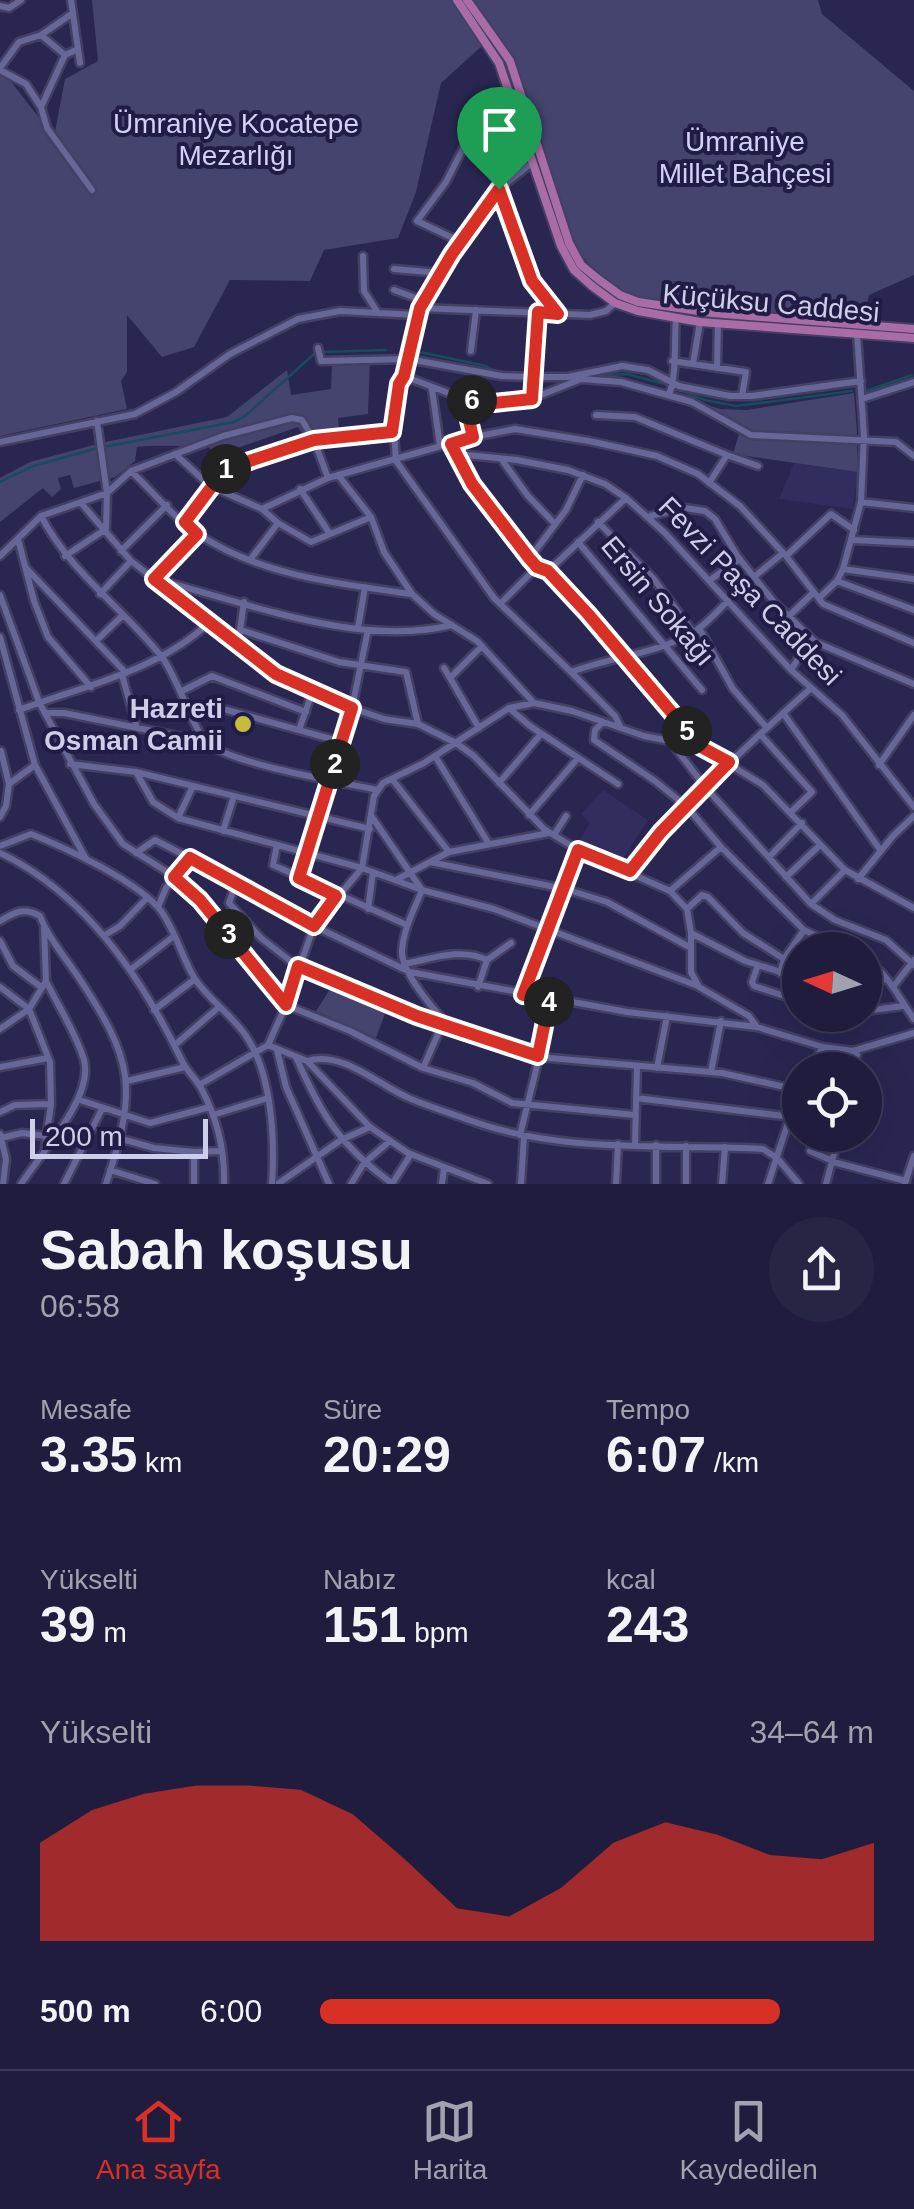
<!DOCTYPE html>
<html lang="tr">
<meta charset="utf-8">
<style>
body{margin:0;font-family:Arial,sans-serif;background:#272544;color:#f1f3f6;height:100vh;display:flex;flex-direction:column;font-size:38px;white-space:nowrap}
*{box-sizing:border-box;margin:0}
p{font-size:32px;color:#a1a1b0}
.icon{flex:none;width:55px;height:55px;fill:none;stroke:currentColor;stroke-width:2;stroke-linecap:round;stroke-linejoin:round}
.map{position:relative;height:1184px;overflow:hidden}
.sheet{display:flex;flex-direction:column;background:#1f1c3d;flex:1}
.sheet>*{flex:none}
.needle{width:65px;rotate:274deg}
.controls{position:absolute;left:782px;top:932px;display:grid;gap:20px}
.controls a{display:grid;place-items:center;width:100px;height:100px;border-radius:50%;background:#1f1c3d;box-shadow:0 10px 40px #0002,0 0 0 2px #3c3a57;font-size:50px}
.scale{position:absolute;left:30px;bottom:25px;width:178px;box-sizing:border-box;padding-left:10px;border:5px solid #cdceea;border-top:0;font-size:28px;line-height:35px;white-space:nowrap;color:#cdceea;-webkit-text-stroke:8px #201c46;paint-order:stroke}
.pin{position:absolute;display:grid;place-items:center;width:85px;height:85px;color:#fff;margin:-102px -42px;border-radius:50% 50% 50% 0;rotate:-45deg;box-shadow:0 0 10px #0007}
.pin .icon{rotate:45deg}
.km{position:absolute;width:50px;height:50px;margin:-25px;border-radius:50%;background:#222;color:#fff;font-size:28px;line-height:50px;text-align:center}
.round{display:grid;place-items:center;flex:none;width:105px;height:105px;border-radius:52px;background:#272544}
.head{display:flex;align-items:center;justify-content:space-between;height:170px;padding:0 40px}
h1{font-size:55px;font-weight:700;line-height:75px}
.stats{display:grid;grid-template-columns:repeat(3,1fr);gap:15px;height:170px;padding:10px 40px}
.stats div{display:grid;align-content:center}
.stats b{font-size:50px;font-weight:700}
.stats small{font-size:28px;font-weight:400}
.stats p{font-size:28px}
.chart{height:280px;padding:20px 40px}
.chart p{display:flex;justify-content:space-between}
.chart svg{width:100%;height:180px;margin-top:10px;fill:#d93025;opacity:.7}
ul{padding:0 40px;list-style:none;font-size:32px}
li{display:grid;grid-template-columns:160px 120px 1fr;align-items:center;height:75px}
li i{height:25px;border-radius:12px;background:#d93025}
.tab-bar{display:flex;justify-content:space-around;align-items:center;height:140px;border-top:2px solid #3c3a57;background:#1f1c3d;font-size:28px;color:#a1a1b0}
.tab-bar a{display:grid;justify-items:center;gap:5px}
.tab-bar .on{color:#d93025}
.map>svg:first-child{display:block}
</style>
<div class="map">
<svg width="914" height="1184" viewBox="0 0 914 1184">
<rect width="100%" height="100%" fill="#292651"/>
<!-- built -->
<path fill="#312d5f" d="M794,463l64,9 -5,37 -74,-10z
M603,790l45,30 -28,43 -43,-18 13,-22 -9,-9z"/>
<!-- green -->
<path fill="#45446f" d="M92,0h359l31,46 -41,37 -25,109 -18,46 -74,12 -14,31 -80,-1 -36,67 -32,10 -35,-42v57l-6,9 6,28 -127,27v-362h5l49,63 11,-58 33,-18z
M472,0h346l4,14 92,77v184l-45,20 -6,27 -192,-16 -38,-9 -34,-23 -26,-28 -61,-189z
M370,358l-2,56 -30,4 1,15 -33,5 -8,-11 -84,29 -7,-12c-24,4 -45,0 -70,3l-2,14 -20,16 -41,11 -4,-13 -12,3 3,11 -9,8 -9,-9 -43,34v-44l30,-16 71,-19 126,-26 60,-47 4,25 40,-6 1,-26z
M854,393l3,40 -4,6 -101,-6 -54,-31 22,7 27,1z
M739,434l11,5 107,6 1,27 -125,-18z
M332,986l55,22 -11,30 -60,-27z"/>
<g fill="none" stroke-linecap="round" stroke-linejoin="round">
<!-- stream -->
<path stroke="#164c5e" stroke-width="2.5" d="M415,351l71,15 7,4
M324,352l62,-2
M594,376l33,-2 41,11
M677,389l28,11 31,6 116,-15
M866,391l46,-16
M0,482l33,-16 65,-18 136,-26 11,-6 69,-62"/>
<!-- minor casing -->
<g stroke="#433f65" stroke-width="11">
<path id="minor" d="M71,0l9,63
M0,6l9,2 12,-8
M65,55l-24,-20 32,-22
M0,68l19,-26 22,-7
M0,70l26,14 15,23 24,-52 13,-6
M41,107l6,21 45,62
M532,163l-33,26 -47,65 -36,63 -23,99 3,45 98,137 77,74 44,44 6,12
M500,190l32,91 25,32
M461,242l-44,-21 29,-39 29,-57 42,-8
M363,256l1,35 14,22
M394,269l46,4
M394,290l30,11
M421,308l169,7 16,-4 9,-8
M318,348l3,13 87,-2 94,17 29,1h37l54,-11 26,4 31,16 51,10h22l109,-15
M471,351l5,-41
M672,361l74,11 -4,24
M693,364l7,-42
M717,368l1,-45
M404,376l60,23 31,4 36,-4 50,-20 40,3 71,20 59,33 145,7 18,14
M432,389l8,57
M669,394c8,-17 5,-55 7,-76
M464,399l9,38
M531,399l7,-87
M862,399l52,-17
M596,415l39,2 92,38 -18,28
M0,442l135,-28 41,-22 54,-38 68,-35 42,-8 77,4
M451,444l21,40 57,75 8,8 11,4 41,43 111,132
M175,454l35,32 52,23 16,14 33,19 60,-25
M457,454l60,6 51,10 37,14 21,14 39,35 126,137 51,45 72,92
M727,455l31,11
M502,460l26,36 27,28
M131,471c21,20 43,47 67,63 63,42 141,50 214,60
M338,475l33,42 13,35 28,42 22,20 43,27 56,61
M300,489l30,45
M861,502l53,6
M81,503l50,58 145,112 76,35 32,11 34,5 38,19 18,13 70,73 34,21 92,41 17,18 4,24v39l8,15 50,29 8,11
M262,509l66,-31 145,-41 42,-8 74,12 68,15 41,18 42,32 46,50 37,48 91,39
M41,516c30,57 81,91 120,140 16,19 34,79 47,88 29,21 131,38 170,46
M650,516l35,-8 20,3 10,8 23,38 36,45 41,40 99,42
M185,522l40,-53 89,-29 78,-7
M598,522l55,56 40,54
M197,534l-43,45c92,23 204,69 298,46
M18,539l16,62 14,36 43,50
M853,540l61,3
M578,542l124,148
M121,551l46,-46
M0,556l41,-40 66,-23 24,-22 92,-35 69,-18 10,2 12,20 14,38
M65,556l41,-27 1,-36 -10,-72
M786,556l45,-42 23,16
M529,559l37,-49 17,-35
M250,560l28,-37
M26,568l100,105
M843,569l71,10
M548,571l78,-73
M754,577l29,-24
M710,580l30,-21
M837,581l77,29
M100,594l31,-33
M0,595l39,107 55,102 29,40 52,33 25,23 86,105 64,26 73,37 50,15 39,20 123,12
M819,598l18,-17 6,-12 18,-67 3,-66 -7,-102
M500,604l37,-37
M789,616l25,-24
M358,628l7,-41
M699,628l34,61 34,39
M241,630l98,32 67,10 12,52
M0,637l35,128 51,94
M97,640l25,-24
M238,644l6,-42
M444,668l6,10
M791,670l11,-18 13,-10
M571,672c39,-15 85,-18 121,-39 14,-8 25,-22 36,-32
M122,675l15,53
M182,691l30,-15 94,36
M510,709l20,17 88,58
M19,710c67,-25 139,-39 192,-89
M227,710l115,32
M46,713h18l138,28
M783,713l98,138
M603,722l-8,8 -1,10 61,41 31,25 35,41 83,83 41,20
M479,728l-29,-50 32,-32
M299,730l14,-40
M760,734l52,58 -21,20
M670,741l36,47 105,116 24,16 51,20 28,25
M1,751l8,33
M435,756l54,88
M70,764l66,8 234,57
M879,765l35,-50
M136,772l17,30 25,16 184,50 60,22 72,19 204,77
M392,779l57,73
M499,783l42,-49
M529,815l49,-57
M0,817l6,-11 3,-22 26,-19
M372,817l50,73c-8,20 -19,40 -20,61 -1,21 32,59 46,74
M178,818l15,-32
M223,831l11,-35
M554,835l12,-19
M277,845l-4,20 134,60
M0,846l31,-12c35,14 108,48 130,77 15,21 21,47 34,68 14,21 37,36 51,57 26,38 29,103 26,148
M0,853c86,41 143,126 183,210 5,9 13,16 18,25 16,30 24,62 23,96
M136,853l19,-13 35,18
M769,857l33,-34
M430,862l135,27 42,13 84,46
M630,871c54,-67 116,-125 180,-182
M786,877l34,-32
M299,878l53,-170 16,-78
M858,879l35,-43 21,-20
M396,880l53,-28 100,-19
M235,886l-6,17 32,35 37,29 119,50 78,27 43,13 184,16 76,17
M670,891l51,-44
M811,904l34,-34
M158,907l8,-19 24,-30 124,68 96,46 217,40 130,15 66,20 30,4 61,-18
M368,909l5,-37
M687,909l15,-14 6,2 35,36 41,26
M0,921c15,-9 24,-14 40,-5 8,21 24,40 37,59 57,86 61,111 29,209
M691,933l54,28 55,17
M105,935l15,-9 27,-28
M0,941l13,25 28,21
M487,960l24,-17
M865,960c23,12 34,39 49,59
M404,964c27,-5 57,-17 83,-4l-9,27
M758,965l-6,17 2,4 46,15
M130,970l44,-34
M780,973l4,-14 20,-29
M865,982l21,-3
M0,987l29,22 21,53 1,42 -6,43
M893,987l21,-27
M523,995l55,-145
M154,1010l41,-31
M865,1011l38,-5
M0,1029l29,-20 17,-28 -2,-54
M176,1044l43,-37
M268,1045l18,-40 28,-79 48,-58 12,-72 9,-13 41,-20 85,-55 25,-5 38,8 72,25 57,11 62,38 82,85 69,38
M277,1050l9,37 43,97
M296,1057c25,58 45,90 97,127
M307,1061c36,-11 72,25 104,38 19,8 39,14 58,21 92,34 197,24 294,29l14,9 22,26
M0,1067l48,-9
M423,1068l19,-43
M657,1068l10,-52
M809,1070l14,-23
M853,1070l5,-20
M711,1072l10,-51
M127,1081l58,-14
M199,1085l69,-40 39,16 63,66 38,26 80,31
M636,1098l164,20
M80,1100l70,23 60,-16
M0,1112l15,-7 36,-1
M213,1115l55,-17
M0,1134l6,25 -3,25
M520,1135l26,-106 4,-32
M1,1138l21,-5 24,3
M122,1139l32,9 40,4
M635,1144l2,-77
M656,1145v39
M686,1146v38
M810,1151l27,12 69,18
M110,1170l45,14
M279,1183l62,-43 29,-13
M905,1183l9,-27
M21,1184c20,-31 73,-87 63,-124 -8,-27 -26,-54 -38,-79
M64,1184l38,-75
M194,1184v-32l28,-1
M351,1184l13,-21 26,-22
M392,1184l19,-30
M442,1184l2,-16
M521,1184l3,-48
M616,1184l2,-40
M722,1184l3,-37
M768,1184l32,-98
M826,1184l13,-49"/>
</g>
<!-- major casing -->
<g stroke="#433f65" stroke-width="12">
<path id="major" d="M457,0l42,63 62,183 13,24 18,16 23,17 23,8 62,11 214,16
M467,0l43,61 59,182 12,22 17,14 22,16 18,7 74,11 202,16"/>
</g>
<!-- minor -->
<use href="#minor" stroke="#666697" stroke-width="6"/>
<!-- major -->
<use href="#major" stroke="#aa6ca6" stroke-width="8"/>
</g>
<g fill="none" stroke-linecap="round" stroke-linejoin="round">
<!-- route casing -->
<g stroke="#fff" stroke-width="20">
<path id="route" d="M499,189l33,92 26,33 -20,-2 -6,87 -38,4 -30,-3 9,37 -22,7 21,40 57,74 8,9 11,4 40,43 113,133 28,15 -68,70 -31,39 -52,-21 -55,145 27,2 -12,59 -121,-40 -119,-50 -12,39 -86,-105 -26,-23 16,-19 124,68 22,-30 -37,-18 53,-170 -76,-34 -122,-95 43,-45 -12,-12 40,-53 89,-29 78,-8 7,-48 5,-8 16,-68 32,-54z"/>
</g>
<!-- route -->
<use href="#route" stroke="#d93025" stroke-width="12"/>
</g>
<!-- markers -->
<circle fill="#c7bb3c" stroke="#201c46" stroke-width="4" cx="243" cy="724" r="10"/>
<g text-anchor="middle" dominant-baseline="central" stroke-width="8" stroke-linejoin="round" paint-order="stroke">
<!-- park labels -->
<g font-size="28" fill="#d0d1f8" stroke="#201c46">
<text x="236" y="123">Ümraniye Kocatepe<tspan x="236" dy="32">Mezarlığı</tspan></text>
<text x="745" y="141">Ümraniye<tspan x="745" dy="32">Millet Bahçesi</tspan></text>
</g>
<!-- street labels -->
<g font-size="28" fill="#cdceea" stroke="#201c46">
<text transform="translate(771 303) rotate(5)">Küçüksu Caddesi</text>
<text transform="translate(750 591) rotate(46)">Fevzi Paşa Caddesi</text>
<text transform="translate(658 601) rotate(50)">Ersin Sokağı</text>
</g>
<!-- poi labels -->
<g font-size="28" font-weight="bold" fill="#cdceea" stroke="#201c46" text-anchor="end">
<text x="223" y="708">Hazreti<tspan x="223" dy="32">Osman Camii</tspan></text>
</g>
</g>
</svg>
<div class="controls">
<a><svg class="needle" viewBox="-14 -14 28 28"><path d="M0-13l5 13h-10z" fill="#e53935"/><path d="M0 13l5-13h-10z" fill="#a1a1b0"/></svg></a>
<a><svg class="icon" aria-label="locate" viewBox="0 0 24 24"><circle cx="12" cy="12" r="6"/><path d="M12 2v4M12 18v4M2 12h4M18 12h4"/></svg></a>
</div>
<div class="scale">200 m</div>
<div class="pin" style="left:499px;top:189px;background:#1e9e55"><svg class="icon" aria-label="arrive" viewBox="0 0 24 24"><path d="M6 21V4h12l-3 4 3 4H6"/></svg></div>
<b class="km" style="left:226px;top:469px">1</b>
<b class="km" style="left:335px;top:764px">2</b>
<b class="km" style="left:229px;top:934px">3</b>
<b class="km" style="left:549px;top:1002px">4</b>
<b class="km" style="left:687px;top:731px">5</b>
<b class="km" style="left:472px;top:400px">6</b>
</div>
<section class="sheet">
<div class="head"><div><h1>Sabah koşusu</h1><p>06:58</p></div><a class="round"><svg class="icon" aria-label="share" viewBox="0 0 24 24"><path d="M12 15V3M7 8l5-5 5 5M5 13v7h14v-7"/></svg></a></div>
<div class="stats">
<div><p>Mesafe</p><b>3.35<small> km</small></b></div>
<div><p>Süre</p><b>20:29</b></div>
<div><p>Tempo</p><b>6:07<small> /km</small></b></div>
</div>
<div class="stats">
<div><p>Yükselti</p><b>39<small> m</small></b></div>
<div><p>Nabız</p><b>151<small> bpm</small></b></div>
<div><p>kcal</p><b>243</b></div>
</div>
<div class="chart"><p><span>Yükselti</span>34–64 m</p>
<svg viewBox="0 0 160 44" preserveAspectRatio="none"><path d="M0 44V20L10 12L20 8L30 6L40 6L50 7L60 13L70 24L80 36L90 38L100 31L110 20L120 15L130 18L140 23L150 24L160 20V44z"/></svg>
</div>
<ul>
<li><b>500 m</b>6:00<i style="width:83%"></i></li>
</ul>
</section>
<nav class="tab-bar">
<a class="on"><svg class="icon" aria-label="home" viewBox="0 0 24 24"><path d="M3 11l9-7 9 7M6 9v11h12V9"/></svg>Ana sayfa</a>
<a><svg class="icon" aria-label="map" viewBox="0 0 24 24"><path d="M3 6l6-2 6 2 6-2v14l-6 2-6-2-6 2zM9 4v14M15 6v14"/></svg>Harita</a>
<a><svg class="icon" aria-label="saved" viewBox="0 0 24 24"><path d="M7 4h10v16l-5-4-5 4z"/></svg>Kaydedilen</a>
</nav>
